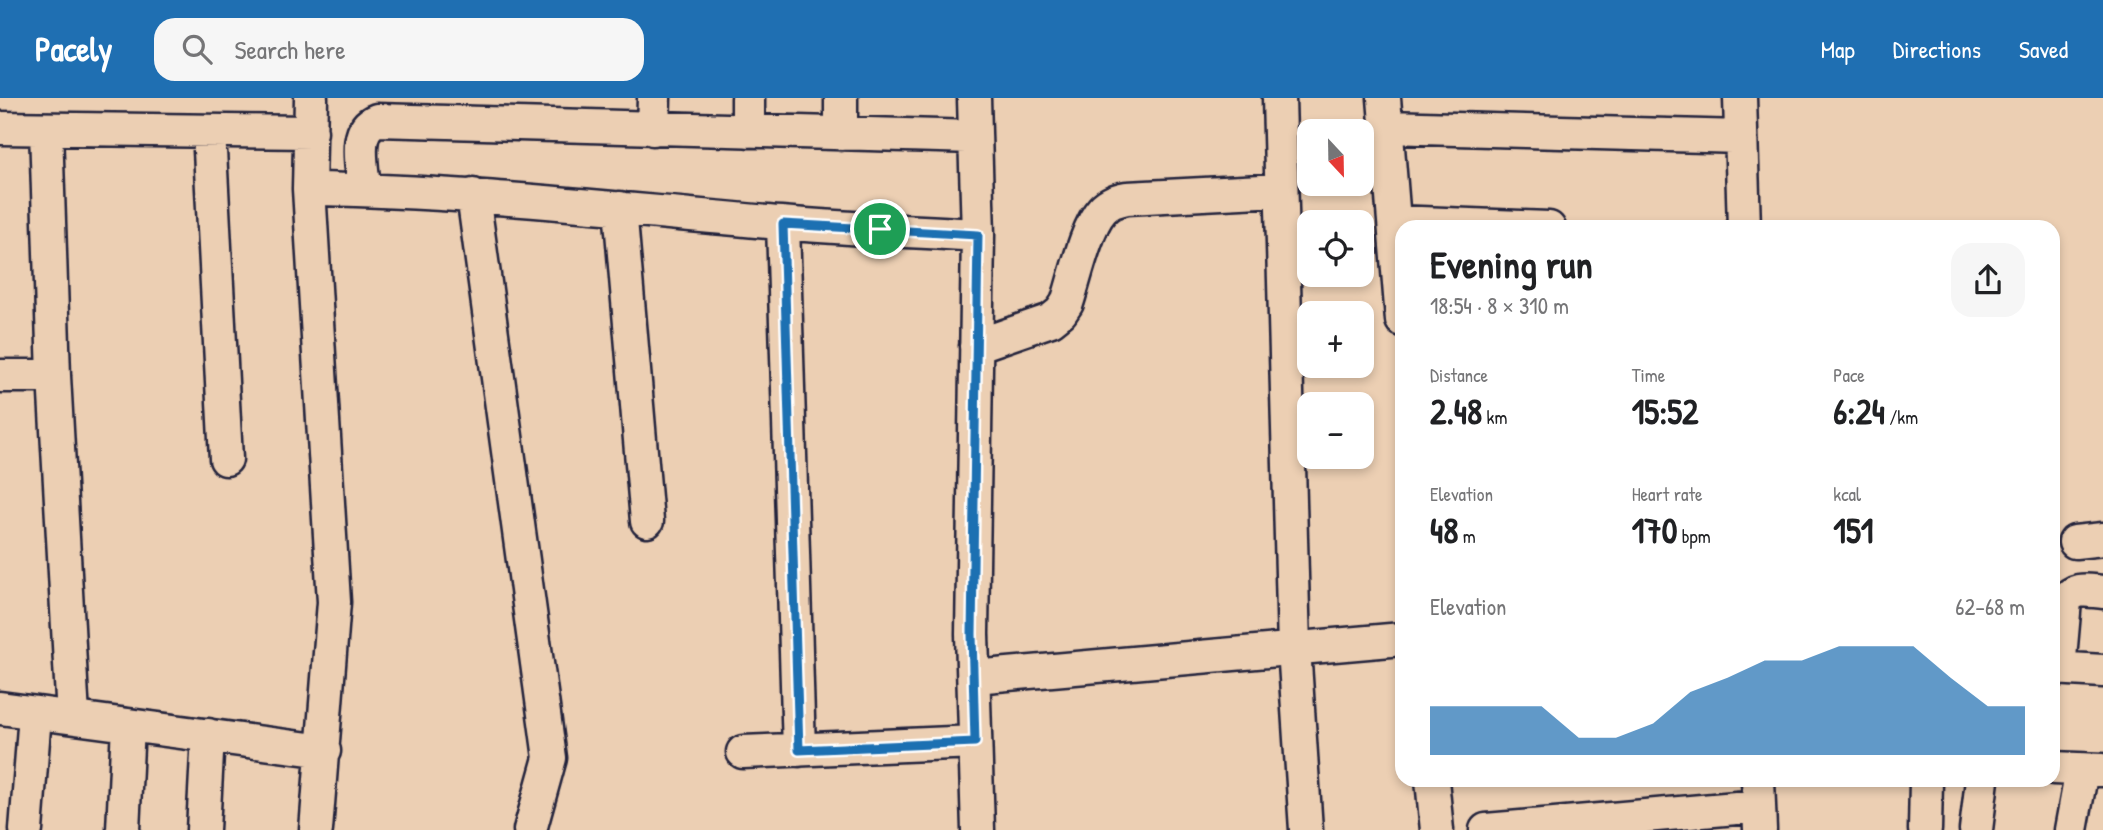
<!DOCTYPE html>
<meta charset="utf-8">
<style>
body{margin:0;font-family:"Patrick Hand",sans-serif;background:#f6f6f6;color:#202124;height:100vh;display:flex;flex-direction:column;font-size:26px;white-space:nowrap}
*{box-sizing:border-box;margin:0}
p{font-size:23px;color:#757577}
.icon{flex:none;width:38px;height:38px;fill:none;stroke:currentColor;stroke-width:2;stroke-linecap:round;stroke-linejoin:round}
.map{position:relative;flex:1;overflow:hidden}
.sheet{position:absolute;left:1395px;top:122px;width:665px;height:567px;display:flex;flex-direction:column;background:#fff;border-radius:21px;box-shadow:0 4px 10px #0003}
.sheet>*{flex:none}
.needle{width:46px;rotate:158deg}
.controls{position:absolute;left:1297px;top:21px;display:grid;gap:14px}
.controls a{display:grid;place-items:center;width:77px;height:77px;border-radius:14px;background:#fff;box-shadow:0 4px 10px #0003;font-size:35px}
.pin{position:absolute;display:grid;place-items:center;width:60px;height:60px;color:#fff;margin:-30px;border:4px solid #fff;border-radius:50%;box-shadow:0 2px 7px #0007}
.round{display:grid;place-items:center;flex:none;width:74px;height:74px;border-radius:21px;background:#f6f6f6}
.overview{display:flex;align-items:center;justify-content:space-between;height:119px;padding:0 35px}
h1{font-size:38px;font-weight:800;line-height:52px}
.stats{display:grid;grid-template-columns:repeat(3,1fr);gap:10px;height:119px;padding:7px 35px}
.stats div{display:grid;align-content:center}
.stats b{font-size:35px;font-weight:800}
.stats small{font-size:19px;font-weight:400}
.stats p{font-size:19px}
.chart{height:196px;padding:14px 35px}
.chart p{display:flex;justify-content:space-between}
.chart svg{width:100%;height:126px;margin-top:7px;fill:#1f6fb2;opacity:.7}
header{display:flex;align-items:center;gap:42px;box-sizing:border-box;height:98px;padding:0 35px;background:#1f6fb2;color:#fff}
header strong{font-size:33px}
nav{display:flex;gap:38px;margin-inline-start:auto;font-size:24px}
.search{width:490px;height:63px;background:#f6f6f6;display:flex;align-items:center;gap:18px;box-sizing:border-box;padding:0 24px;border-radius:21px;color:#757577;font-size:26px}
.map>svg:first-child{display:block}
</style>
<header>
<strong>Pacely</strong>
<div class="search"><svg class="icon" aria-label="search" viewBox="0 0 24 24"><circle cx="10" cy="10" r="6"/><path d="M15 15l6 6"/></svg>Search here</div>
<nav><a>Map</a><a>Directions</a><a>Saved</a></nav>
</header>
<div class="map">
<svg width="2103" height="732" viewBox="0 0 2103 732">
<rect width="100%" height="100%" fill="#eccfb3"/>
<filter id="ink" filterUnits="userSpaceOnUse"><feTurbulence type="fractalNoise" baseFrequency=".0143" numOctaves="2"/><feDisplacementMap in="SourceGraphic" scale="14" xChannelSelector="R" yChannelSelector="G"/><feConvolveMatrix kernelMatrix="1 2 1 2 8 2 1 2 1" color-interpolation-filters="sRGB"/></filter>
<g filter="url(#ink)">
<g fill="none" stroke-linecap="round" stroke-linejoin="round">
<!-- minor casing -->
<g stroke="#22223b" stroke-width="37">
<path id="minor" d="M311,0l-2,91 25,413 -18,228
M841,0v36
M974,0l4,137 -6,399 6,196
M1279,0l15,550 12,182
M1384,0l18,222
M1740,0l4,130
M1387,29l354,10
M0,30l311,4
M46,31l8,247 19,341
M653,31l1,-31
M209,33l17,328
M748,33v-33
M309,91c158,2 315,21 472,34 66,6 132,8 197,12
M364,91c-1,-21 -12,-60 13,-69l598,17
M473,97l77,563 -20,72
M620,110l27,313
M1395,124l154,6
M783,126l16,526
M976,248l75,-26 10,-8 6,-9c8,-24 19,-76 35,-93 7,-8 15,-10 25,-12l154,-8
M0,278h54
M2075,444l28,-3
M2053,570l50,3
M2059,571l6,-68c10,-15 23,-10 38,-9
M974,579l428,-38
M0,610l324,43
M743,654l232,-10
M2053,670l49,2
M1432,682l5,50
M1758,682l2,50
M26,732l9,-116
M123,732l5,-105
M203,732l5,-95
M1486,732l273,-24
M1925,732l1,-50
M1976,732l6,-50
M2071,732l11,-60"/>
</g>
<!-- minor -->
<use href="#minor" stroke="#eccfb3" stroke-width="32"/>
</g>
</g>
<g fill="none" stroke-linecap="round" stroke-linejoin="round" filter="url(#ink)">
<!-- route casing -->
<g stroke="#fff" stroke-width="14">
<path id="route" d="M783,126l195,11 -6,399 3,108 -176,8z"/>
</g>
<!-- route -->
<use href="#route" stroke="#1f6fb2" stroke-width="9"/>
</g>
</svg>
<div class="controls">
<a><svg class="needle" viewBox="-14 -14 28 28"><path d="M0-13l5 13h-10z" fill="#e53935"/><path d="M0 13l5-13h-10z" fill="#757577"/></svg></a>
<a><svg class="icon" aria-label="locate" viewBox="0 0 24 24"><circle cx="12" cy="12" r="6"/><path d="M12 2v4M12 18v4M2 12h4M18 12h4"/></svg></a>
<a>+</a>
<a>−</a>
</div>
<div class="pin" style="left:880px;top:131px;background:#1e9e55"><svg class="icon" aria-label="arrive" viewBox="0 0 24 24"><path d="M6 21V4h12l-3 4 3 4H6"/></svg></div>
<section class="sheet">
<div class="overview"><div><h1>Evening run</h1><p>18:54 · 8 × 310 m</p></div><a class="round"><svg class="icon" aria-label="share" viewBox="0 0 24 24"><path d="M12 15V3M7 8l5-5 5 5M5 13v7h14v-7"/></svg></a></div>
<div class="stats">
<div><p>Distance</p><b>2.48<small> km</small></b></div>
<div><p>Time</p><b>15:52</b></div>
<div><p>Pace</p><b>6:24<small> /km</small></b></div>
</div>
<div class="stats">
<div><p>Elevation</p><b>48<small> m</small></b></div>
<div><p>Heart rate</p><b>170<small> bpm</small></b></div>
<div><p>kcal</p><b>151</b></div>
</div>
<div class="chart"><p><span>Elevation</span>62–68 m</p>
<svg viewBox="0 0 160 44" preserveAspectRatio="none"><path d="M0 44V27L10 27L20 27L30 27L40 38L50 38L60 33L70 22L80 17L90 11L100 11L110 6L120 6L130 6L140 17L150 27L160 27V44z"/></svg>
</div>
</section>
</div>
